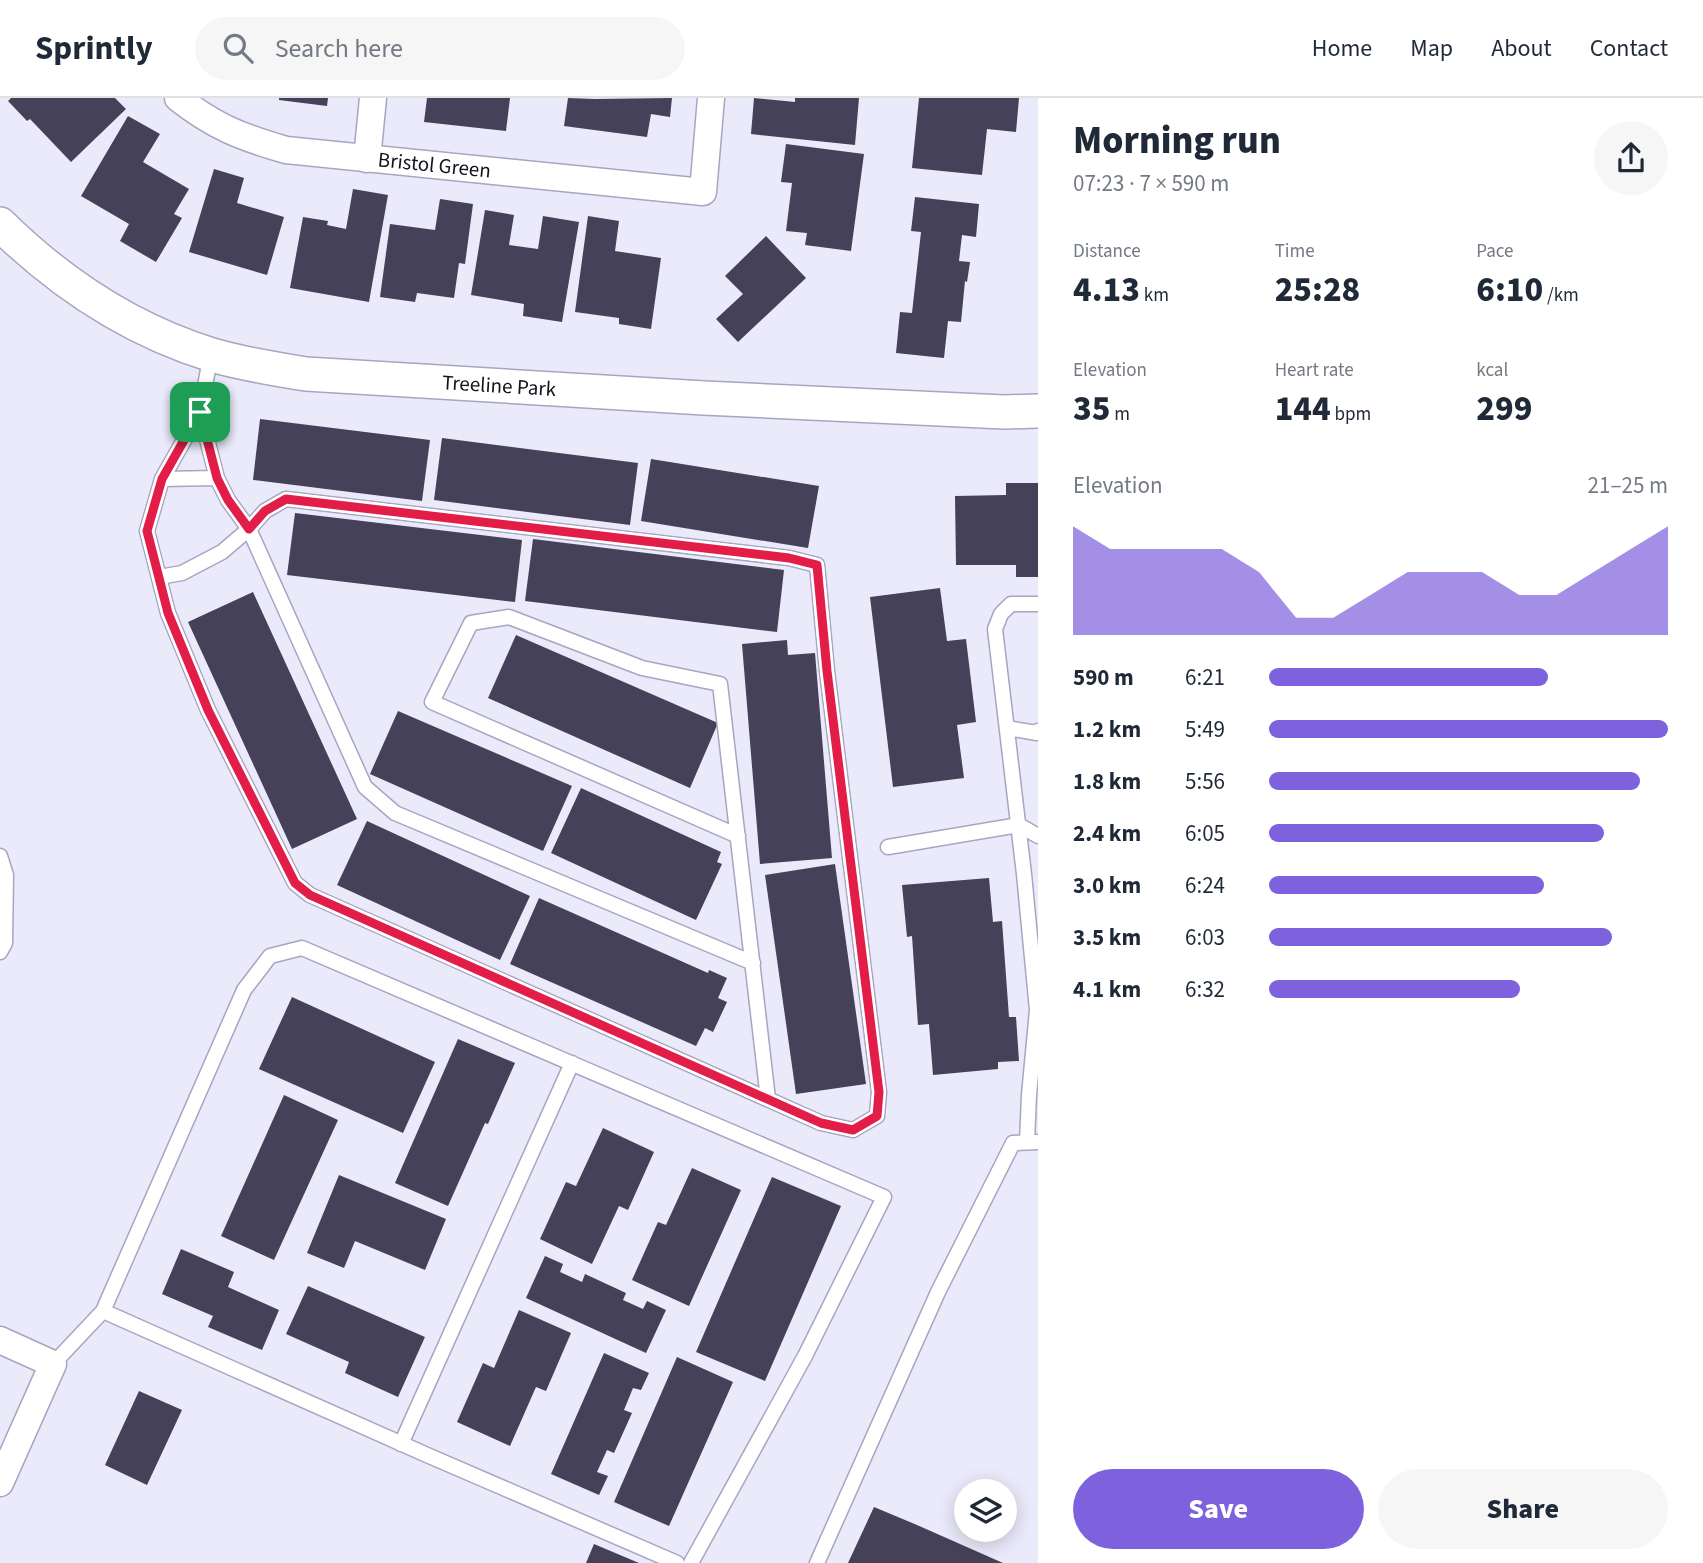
<!DOCTYPE html>
<meta charset="utf-8">
<style>
body{margin:0;font-family:"Source Sans 3",sans-serif;background:#f6f6f7;color:#1f2937;height:100vh;display:flex;flex-direction:column;font-size:26px;white-space:nowrap}
*{box-sizing:border-box;margin:0}
p{font-size:23px;color:#747a83}
.icon{flex:none;width:38px;height:38px;fill:none;stroke:currentColor;stroke-width:2;stroke-linecap:round;stroke-linejoin:round}
.map{position:relative;flex:1;overflow:hidden}
.panel{display:flex;flex-direction:column;background:#fff;width:665px}
.panel>*{flex:none}
.tools{position:absolute;left:954px;top:1381px;display:grid;gap:14px}
.tools a{display:grid;place-items:center;width:63px;height:63px;border-radius:50%;background:#fff;box-shadow:0 4px 18px #0003;font-size:35px}
.pin{position:absolute;display:grid;place-items:center;width:60px;height:60px;color:#fff;margin:-30px;border-radius:14px;box-shadow:0 4px 10px #0006}
.round{display:grid;place-items:center;flex:none;width:74px;height:74px;border-radius:37px;background:#f6f6f7}
.head{display:flex;align-items:center;justify-content:space-between;height:119px;padding:0 35px}
h1{font-size:38px;font-weight:800;line-height:52px}
.stats{display:grid;grid-template-columns:repeat(3,1fr);gap:10px;height:119px;padding:7px 35px}
.stats div{display:grid;align-content:center}
.stats b{font-size:35px;font-weight:800}
.stats small{font-size:19px;font-weight:400}
.stats p{font-size:19px}
.chart{height:196px;padding:14px 35px}
.chart p{display:flex;justify-content:space-between}
.chart svg{width:100%;height:126px;margin-top:7px;fill:#7e61dc;opacity:.7}
.action{display:flex;gap:14px;margin-top:auto;padding:14px 35px}
.action a{flex:1;height:80px;border-radius:42px;background:#7e61dc;color:#fff;font-size:28px;font-weight:800;line-height:80px;text-align:center}
.action a+a{background:#f6f6f7;color:#1f2937}
ul{padding:0 35px;list-style:none;font-size:23px}
li{display:grid;grid-template-columns:112px 84px 1fr;align-items:center;height:52px}
li i{height:18px;border-radius:9px;background:#7e61dc}
header{display:flex;align-items:center;gap:42px;box-sizing:border-box;height:98px;padding:0 35px;background:#fff;border-bottom:2px solid #e0e1e3}
header strong{font-size:33px}
nav{display:flex;gap:38px;margin-inline-start:auto;font-size:24px}
.search{width:490px;height:63px;background:#f6f6f7;display:flex;align-items:center;gap:18px;box-sizing:border-box;padding:0 24px;border-radius:38px;color:#747a83;font-size:26px}
main{display:flex;flex:1;min-height:0}
.map>svg:first-child{display:block}
</style>
<header>
<strong>Sprintly</strong>
<div class="search"><svg class="icon" aria-label="search" viewBox="0 0 24 24"><circle cx="10" cy="10" r="6"/><path d="M15 15l6 6"/></svg>Search here</div>
<nav><a>Home</a><a>Map</a><a>About</a><a>Contact</a></nav>
</header>
<main>
<div class="map">
<svg width="1038" height="1465" viewBox="0 0 1038 1465">
<rect width="100%" height="100%" fill="#ebeafb"/>
<!-- building -->
<path fill="#444158" d="M11,0h104l11,11 -55,53 -41,-43 -3,2 -19,-20z
M279,0h49l-1,8 -48,-6z
M427,0h83l-4,33 -82,-9z
M568,0l27,1 77,-1 -2,19 -19,-3 -4,23 -83,-11z
M754,0l41,4v-4h64l-4,47 -104,-11z
M919,0h100l-3,34 -29,-3 -5,46 -70,-7z
M128,18l32,18 -17,28 46,27 -15,25 8,4 -26,44 -36,-21 9,-17 -48,-28z
M786,46l78,10 -13,97 -46,-6 2,-12 -21,-2 6,-48 -11,-1z
M214,71l30,9 -7,25 47,14 -17,58 -78,-23z
M353,91l35,6 -19,107 -79,-14 13,-71 25,4 -1,4 19,4z
M915,99l64,7 -3,33 -14,-2 -3,26 11,1 -3,20 -2,-1 -4,41 -13,-1 -4,37 -48,-5 4,-41 12,1 9,-81 -10,-1z
M440,101l33,5 -8,60 -6,-1 -5,35 -37,-5 -2,9 -35,-5 10,-73 45,6z
M485,112l29,5 -5,30 29,4 5,-33 36,6 -17,100 -39,-6 1,-12 -53,-9z
M588,118l31,5 -4,30 46,7 -10,71 -32,-5v-6l-44,-6z
M766,138l40,42 -68,64 -22,-23 27,-25 -18,-18z
M260,321l170,21 -8,61 -169,-21z
M442,340l196,25 -8,62 -196,-25z
M651,361l168,27 -11,62 -167,-27z
M1006,385h32v94h-22v-12h-60l-1,-69 51,-1z
M295,415l227,27 -7,62 -228,-27z
M533,441l251,31 -7,62 -252,-31z
M940,490l7,53 19,-2 10,83 -19,3 7,53 -71,9 -23,-190z
M253,494l104,227 -65,30 -104,-227z
M516,537l202,88 -28,65 -202,-90z
M787,542l1,15 27,-2 17,205 -72,6 -18,-220z
M398,613l174,75 -29,65 -173,-77z
M581,690l140,64 -4,10 5,2 -26,56 -145,-67z
M367,723l163,75 -30,64 -163,-75z
M835,766l31,220 -70,10 -31,-219z
M989,780l4,44 9,-1 7,96h7l3,44 -21,1v7l-65,6 -4,-51 -11,1 -6,-89 -5,1 -5,-52z
M539,800l169,75 1,-3 18,8 -9,20 9,4 -14,30 -8,-4 -9,18 -186,-82z
M292,899l143,65 -32,71 -144,-64z
M458,941l57,24 -27,61 -3,-1 -37,83 -53,-23z
M284,997l54,25 -64,140 -53,-24z
M603,1030l51,24 -26,58 -9,-4 -27,58 -52,-25 26,-57 10,4z
M692,1070l49,22 -52,116 -57,-26 26,-58 8,3z
M339,1077l107,44 -21,51 -70,-29 -11,27 -37,-15z
M772,1079l69,29 -76,175 -69,-29z
M181,1151l53,23 -6,15 51,23 -17,40 -54,-23 5,-11 -51,-22z
M545,1158l18,8 -3,8 22,10 3,-8 41,19 -3,7 20,9 4,-8 19,9 -20,43 -120,-55z
M308,1188l117,51 -27,60 -53,-24 4,-11 -63,-28z
M519,1212l52,23 -25,58 -10,-4 -26,59 -53,-24 26,-59 11,5z
M604,1255l45,20 -8,17 -8,-2 -9,22 8,3 -18,40 -7,-3 -10,22 11,4 -9,19 -48,-21z
M677,1259l56,25 -64,144 -55,-24z
M139,1293l43,19 -35,75 -42,-20z
M874,1409l43,18 86,38h-155z
M594,1446l45,19h-53z"/>
<g fill="none" stroke-linecap="round" stroke-linejoin="round">
<!-- service casing -->
<g stroke="#a8a5c0" stroke-width="17">
<path id="service" d="M200,314l17,66 11,22 21,29 116,258 30,26 358,150
M162,381l55,-1
M159,479l23,-4 40,-21 27,-23 16,-18 21,-12 503,59 28,7 10,106 52,421 -2,24 -24,14 -32,-7 -511,-228 -15,-12 -87,-173 -40,-97 -21,-82 15,-52 38,-67 11,-58
M1007,630l30,5 1,-2
M738,738l-306,-134 39,-79 38,-6 133,51 78,16 48,415
M888,749l131,-22 19,11
M0,758l6,19 -1,68 -5,9
M1027,1044l2,-47 8,-85 -13,-136 -29,-245 6,-15 10,-10h27
M103,1213l324,144 250,108
M53,1266l50,-53 141,-321 26,-34 32,-8 582,249 -79,159 -114,207
M401,1346l171,-381
M817,1465l121,-271 75,-149 25,-1"/>
</g>
<!-- minor casing -->
<g stroke="#a8a5c0" stroke-width="29">
<g id="minor">
<path id="s1" d="M178,0c37,29 63,39 108,52l417,42 8,-94"/>
<path d="M367,61l6,-61"/>
<path d="M0,1242l53,24 -53,119"/>
</g>
</g>
<!-- tertiary casing -->
<g stroke="#a8a5c0" stroke-width="36">
<g id="tertiary">
<path id="s2" d="M0,126c60,59 131,106 212,131 31,9 62,14 94,19l398,24 300,14 34,-1"/>
</g>
</g>
<!-- service -->
<use href="#service" stroke="#fff" stroke-width="14"/>
<!-- minor -->
<use href="#minor" stroke="#fff" stroke-width="26"/>
<!-- tertiary -->
<use href="#tertiary" stroke="#fff" stroke-width="33"/>
</g>
<g fill="none" stroke-linecap="round" stroke-linejoin="round">
<!-- route casing -->
<g stroke="#fff" stroke-width="14">
<path id="route" d="M200,314l17,66 11,22 21,29 16,-18 21,-12 503,59 28,7 10,106 52,421 -2,24 -24,14 -32,-7 -511,-228 -15,-12 -87,-173 -40,-97 -21,-82 15,-52z"/>
</g>
<!-- route -->
<use href="#route" stroke="#e11d48" stroke-width="9"/>
</g>
<g text-anchor="middle" dominant-baseline="central" stroke-width="7" stroke-linejoin="round" paint-order="stroke">
<!-- street labels -->
<g font-size="21" fill="#14131c" stroke="#ebeafb">
<text stroke="none"><textPath href="#s1" startOffset="270">Bristol Green</textPath></text>
<text stroke="none"><textPath href="#s2" startOffset="541">Treeline Park</textPath></text>
</g>
</g>
</svg>
<div class="tools">
<a><svg class="icon" aria-label="layers" viewBox="0 0 24 24"><path d="M12 4l9 5-9 5-9-5zM3 14l9 5 9-5"/></svg></a>
</div>
<div class="pin" style="left:200px;top:314px;background:#1e9e55"><svg class="icon" aria-label="arrive" viewBox="0 0 24 24"><path d="M6 21V4h12l-3 4 3 4H6"/></svg></div>
</div>
<section class="panel">
<div class="head"><div><h1>Morning run</h1><p>07:23 · 7 × 590 m</p></div><a class="round"><svg class="icon" aria-label="share" viewBox="0 0 24 24"><path d="M12 15V3M7 8l5-5 5 5M5 13v7h14v-7"/></svg></a></div>
<div class="stats">
<div><p>Distance</p><b>4.13<small> km</small></b></div>
<div><p>Time</p><b>25:28</b></div>
<div><p>Pace</p><b>6:10<small> /km</small></b></div>
</div>
<div class="stats">
<div><p>Elevation</p><b>35<small> m</small></b></div>
<div><p>Heart rate</p><b>144<small> bpm</small></b></div>
<div><p>kcal</p><b>299</b></div>
</div>
<div class="chart"><p><span>Elevation</span>21–25 m</p>
<svg viewBox="0 0 160 44" preserveAspectRatio="none"><path d="M0 44V6L10 14L20 14L30 14L40 14L50 22L60 38L70 38L80 30L90 22L100 22L110 22L120 30L130 30L140 22L150 14L160 6V44z"/></svg>
</div>
<ul>
<li><b>590 m</b>6:21<i style="width:70%"></i></li>
<li><b>1.2 km</b>5:49<i style="width:100%"></i></li>
<li><b>1.8 km</b>5:56<i style="width:93%"></i></li>
<li><b>2.4 km</b>6:05<i style="width:84%"></i></li>
<li><b>3.0 km</b>6:24<i style="width:69%"></i></li>
<li><b>3.5 km</b>6:03<i style="width:86%"></i></li>
<li><b>4.1 km</b>6:32<i style="width:63%"></i></li>
</ul>
<div class="action"><a>Save</a><a>Share</a></div>
</section>
</main>
